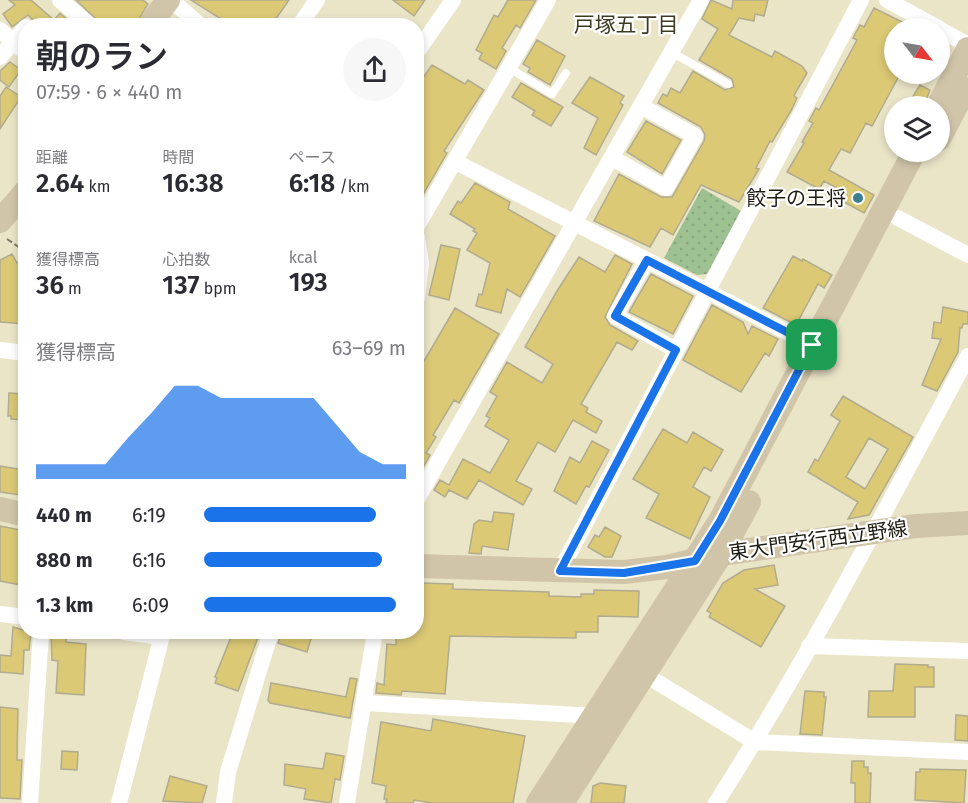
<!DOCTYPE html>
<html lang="ja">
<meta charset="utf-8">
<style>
body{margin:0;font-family:"Fira Sans","Noto Sans JP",sans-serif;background:#f7f7f7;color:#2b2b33;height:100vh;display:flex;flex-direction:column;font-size:22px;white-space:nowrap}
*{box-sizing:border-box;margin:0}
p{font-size:20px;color:#7c7c81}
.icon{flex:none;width:33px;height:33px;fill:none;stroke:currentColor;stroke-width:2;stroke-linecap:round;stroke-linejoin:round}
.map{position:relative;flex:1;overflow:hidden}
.drawer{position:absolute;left:18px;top:18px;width:406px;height:621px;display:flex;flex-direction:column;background:#fff;border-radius:24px;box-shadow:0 3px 9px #0003}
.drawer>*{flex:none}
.needle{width:39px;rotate:121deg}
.controls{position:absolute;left:884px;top:18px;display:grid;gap:12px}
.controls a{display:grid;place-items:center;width:66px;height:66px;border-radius:50%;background:#fff;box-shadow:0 3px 9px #0003;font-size:30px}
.pin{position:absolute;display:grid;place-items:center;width:51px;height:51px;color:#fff;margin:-26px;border-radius:12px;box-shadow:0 3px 9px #0006}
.round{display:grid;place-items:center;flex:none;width:63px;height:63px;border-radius:32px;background:#f7f7f7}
.summary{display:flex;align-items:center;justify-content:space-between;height:102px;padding:0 18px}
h1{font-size:33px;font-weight:600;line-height:45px}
.stats{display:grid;grid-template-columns:repeat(3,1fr);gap:9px;height:102px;padding:6px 18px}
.stats div{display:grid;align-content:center}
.stats b{font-size:26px;font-weight:600}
.stats small{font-size:16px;font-weight:400}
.stats p{font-size:16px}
.chart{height:168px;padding:12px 18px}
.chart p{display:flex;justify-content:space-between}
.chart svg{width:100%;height:108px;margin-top:6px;fill:#1a73e8;opacity:.7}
ul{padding:0 18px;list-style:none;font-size:20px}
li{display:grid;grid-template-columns:96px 72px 1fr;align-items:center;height:45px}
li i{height:15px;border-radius:8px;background:#1a73e8}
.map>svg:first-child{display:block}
</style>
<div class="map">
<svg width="968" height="803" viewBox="0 0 968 803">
<defs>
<pattern id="grass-dots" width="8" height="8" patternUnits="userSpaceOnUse" patternTransform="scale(1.5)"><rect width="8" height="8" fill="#9dc191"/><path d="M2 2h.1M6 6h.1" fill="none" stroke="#87a57c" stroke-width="1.8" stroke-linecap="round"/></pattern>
</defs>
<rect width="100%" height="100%" fill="#ebe5c8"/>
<!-- grass -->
<path fill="url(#grass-dots)" d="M702,188l39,23 -34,63 -10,1 -33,-17z"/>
<!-- building -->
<path fill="#dbc976" stroke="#b1ab8f" stroke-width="1.5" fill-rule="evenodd" d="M9,0h22l23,20 6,-7 14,13h-35l-11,-11 -16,12 -9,-13 12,-9z
M76,0h67l5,4 -13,22h-32z
M191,0h98l-18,26h-39z
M393,0h32l-11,16z
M508,0h28l-16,28 -4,-3 -14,23 4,3 -10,18 -17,-10 3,-6 -6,-3 18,-35 4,2z
M711,0l21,9 1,-9h35l-4,16 -9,-2 -1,7 -15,-3 -10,17 43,22 3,-6 27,15 5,7 -11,19 -2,4 3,2 -6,13 -19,31 -2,-1 -14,27 3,1 -20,33 -38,-17 -28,50 -12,-7 -11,19 -56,-26 25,-47 42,23h11l32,-56 1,-6 -4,-8 -43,-24 5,-9 4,2 4,-8 9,5 13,-22 32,19 9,-3 -2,-8 -33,-19 19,-31 -16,-10z
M874,8l40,20h-20v46h6l-28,52 -6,-3 -16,30 -9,-4 -12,21 45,25 -10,18 -22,-12 4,-8 -22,-12 -5,8 -32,-17 17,-29 -2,-1 11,-19 -4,-2 7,-13 3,2 38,-70 -4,-2 7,-13 4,2z
M537,40l28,16 -15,29 -22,-13 2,-4 -7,-4z
M10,62l11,8 -12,17 -9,-7v-9z
M432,65l33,19 3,-4 16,10 -40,61 3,2 -30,52v-119z
M590,77l34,19 -4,7 3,2 -27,50 -12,-7 14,-30 -26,-15z
M521,83l42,24 -12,19 -19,-11 3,-4 -23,-14z
M920,85l10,5 -5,13 -3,3h-15z
M6,87l15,10 -21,32v-33z
M646,121l35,19 -19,34 -35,-22z
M475,183l35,19 -2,7 47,27 -35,61 -13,-8 -6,24 -25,-7 3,-12 3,1 8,-32 -23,-13 10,-17 -4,-2 2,-2 -25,-15 8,-13 3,2z
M441,245l19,4 -11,51 -20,-5z
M12,254l5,9 9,-5v66l-26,-2v-62z
M615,255l17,9 -27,53 5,8 28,16 -6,9 -15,-8 -36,62 7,4 -2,4 16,9 -6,12 -23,-13 -18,32 -17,-10 -22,39 16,8 -9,16 -44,-25 -12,19 -18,-9 -4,7 -11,-7 6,-10 9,5 14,-26 27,14 19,-33 -24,-14 5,-8 -4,-2 11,-20 -7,-4 17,-30 35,21 11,-19 -28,-17 32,-56 22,-34 26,15z
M793,256l9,5 1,-2 29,16 -8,13 -6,-4 -22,41 -33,-17z
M651,274l42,22 -20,38 -44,-22z
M712,305l31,17 5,12 4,-8 26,13 -9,17 -4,-3 -24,39 -58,-32z
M943,307l25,5v12h-5l-1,4h-2l-2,24 -21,39 -15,-6 19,-46 -9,-1 2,-16 7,1z
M455,308l44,26 -40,69 -5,-3 -21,35 3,2 -10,16 4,2 -13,23v-105z
M9,393l14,1v26l-12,-1v-3h-3z
M843,396l70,41 -44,78 -21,4 10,-17 -50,-30 7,-13 3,2 22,-40 -9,-6zM869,438l19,11 -23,40 -19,-12z
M663,429l24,14 6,-11 30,18 -12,21 -7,-4 -11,20 17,10 -20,42 -44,-21 13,-24 -26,-15z
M592,441l17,9 -20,37 -3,-1 -10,18 -22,-13 16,-34 10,6z
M0,466l24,4 -4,25 -20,-3z
M494,512l20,2 -6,36 -26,-4 -1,8 -12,-1 5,-29 5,-4 13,2z
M0,526l26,5v55l-26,-5z
M605,527l16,9 -9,21h-7l-17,-10 7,-12 4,2z
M774,565l4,20 -23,4 30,17 -24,41 -52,-30 2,-4 -4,-2 16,-28 21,-13z
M419,583l34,1v5l96,3v4l32,1v-3h13v-4l45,1 -1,26 -40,-1v16h-22v6l-126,-2 -5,58 -43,-3 -1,4 -25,-2 1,-10 7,2 3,-41 9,1v-13h21z
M13,627l18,5 -2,18h-5l-1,24 -23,-2v-17l11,1z
M233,632h27l-22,59 -23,-8 2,-5 -2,-1z
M282,632h31l-6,20 -29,-9z
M51,633l15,1v8l20,2 -2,51 -28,-2 2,-32 -6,-1z
M895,664l33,1v2h6v20h-19v30h-47l1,-26h24z
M350,678l7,1 -7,39 -80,-15 -2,-3 3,-17 75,14z
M805,691l19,1v5h2l-4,38 -22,-1z
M0,707l18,2 -1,51h5l-2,39 -20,-1z
M956,715l12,1v25l-13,-1z
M433,719l92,17 -12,67h-81l-18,-3 -1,3h-27l1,-4h-3l2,-13 -14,-3 9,-61 50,9z
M62,751l16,1 -1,18 -16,-1z
M326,753l18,3 -4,24 -5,-1 -4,24 -27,-4 2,-10 -22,-4 1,-21 38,5z
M852,761h12v6h4v6h3l-1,30h-15v-20h-4z
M920,769l46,1 -2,33 -49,-3 1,-28h4z
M170,776l37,10 -5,17 -39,-2z
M600,783l26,3 -2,17h-33l2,-17z"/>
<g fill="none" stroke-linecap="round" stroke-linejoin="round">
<!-- path -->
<path stroke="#7e7a67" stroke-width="2" stroke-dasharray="6 3" stroke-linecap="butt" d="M7,239l19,13"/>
<!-- lane -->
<path stroke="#fff" stroke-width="8" d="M671,52l57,32
M509,68l43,26 14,-21"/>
<!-- street -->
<path stroke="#fff" stroke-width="16" d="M60,0l31,26
M171,0l30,26
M887,0l51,28
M299,26l18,-26
M939,29l29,16
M0,30l26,23
M417,52l36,-52
M0,57l26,-30
M612,158l54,30 29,-52 -54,-30
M456,162l356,183
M898,218l70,37
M417,226l131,-226
M417,237l4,26 -4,35
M647,260l-32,56 61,34
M0,350l26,3
M417,499l284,-499
M560,571l301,-571
M0,614l26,3
M124,632l37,5
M809,646l159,5
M644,674l111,68 213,10
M364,703l232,13
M30,803l11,-171
M119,803l44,-171
M224,803l4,-31 43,-140
M347,803l28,-171
M716,803c92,-144 171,-296 252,-447"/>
<!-- secondary -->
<path stroke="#d1c5a9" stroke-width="24" d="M149,26l19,-26
M938,106l30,-57
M939,139l26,-50
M0,221l26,-30
M0,509l26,6
M417,566l207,6 43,-5 54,-13 195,-28 52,-3
M538,803l182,-282 194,-369
M562,803l159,-249 28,-52"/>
</g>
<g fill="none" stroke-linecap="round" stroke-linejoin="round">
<!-- route casing -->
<g stroke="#fff" stroke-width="12">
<path id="route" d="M647,260l165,85 -92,176 -25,40 -71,12 -64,-2 116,-221 -61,-34z"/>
</g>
<!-- route -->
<use href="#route" stroke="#1a73e8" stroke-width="8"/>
</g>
<!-- markers -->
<circle fill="#3c7e8f" stroke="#fff" stroke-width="2" cx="858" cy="198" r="6"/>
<g text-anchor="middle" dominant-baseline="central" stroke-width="4.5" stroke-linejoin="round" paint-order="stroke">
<!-- poi labels -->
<g font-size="20" fill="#1d1b10" stroke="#fff" text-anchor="end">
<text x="846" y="198">餃子の王将</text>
</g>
<!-- street labels -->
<g font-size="20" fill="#1d1b10" stroke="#fff">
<text transform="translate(818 540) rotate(-8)">東大門安行西立野線</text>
</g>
<!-- neighbourhood labels -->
<g font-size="21" fill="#3e3921" stroke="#fff">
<text x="626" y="25">戸塚五丁目</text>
</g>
</g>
</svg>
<div class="controls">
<a><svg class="needle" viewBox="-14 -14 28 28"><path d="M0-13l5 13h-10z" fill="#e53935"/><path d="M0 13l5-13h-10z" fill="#7c7c81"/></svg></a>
<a><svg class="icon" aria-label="layers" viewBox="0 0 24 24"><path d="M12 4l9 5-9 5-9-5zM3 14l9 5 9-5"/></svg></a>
</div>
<div class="pin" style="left:812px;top:345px;background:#1e9e55"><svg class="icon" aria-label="arrive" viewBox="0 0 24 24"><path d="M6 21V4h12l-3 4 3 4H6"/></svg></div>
<section class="drawer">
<div class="summary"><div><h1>朝のラン</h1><p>07:59 · 6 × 440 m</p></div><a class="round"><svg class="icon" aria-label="share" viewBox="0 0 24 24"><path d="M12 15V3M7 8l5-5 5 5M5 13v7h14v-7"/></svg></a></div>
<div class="stats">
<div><p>距離</p><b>2.64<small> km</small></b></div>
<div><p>時間</p><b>16:38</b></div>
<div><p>ペース</p><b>6:18<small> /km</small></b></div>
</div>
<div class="stats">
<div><p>獲得標高</p><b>36<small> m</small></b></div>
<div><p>心拍数</p><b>137<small> bpm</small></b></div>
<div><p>kcal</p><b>193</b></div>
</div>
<div class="chart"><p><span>獲得標高</span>63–69 m</p>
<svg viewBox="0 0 160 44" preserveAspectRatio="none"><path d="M0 44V38L10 38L20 38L30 38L40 27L50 17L60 6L70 6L80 11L90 11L100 11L110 11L120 11L130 22L140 33L150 38L160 38V44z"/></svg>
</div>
<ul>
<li><b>440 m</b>6:19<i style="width:85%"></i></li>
<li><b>880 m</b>6:16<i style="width:88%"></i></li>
<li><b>1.3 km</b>6:09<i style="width:95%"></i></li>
</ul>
</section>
</div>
